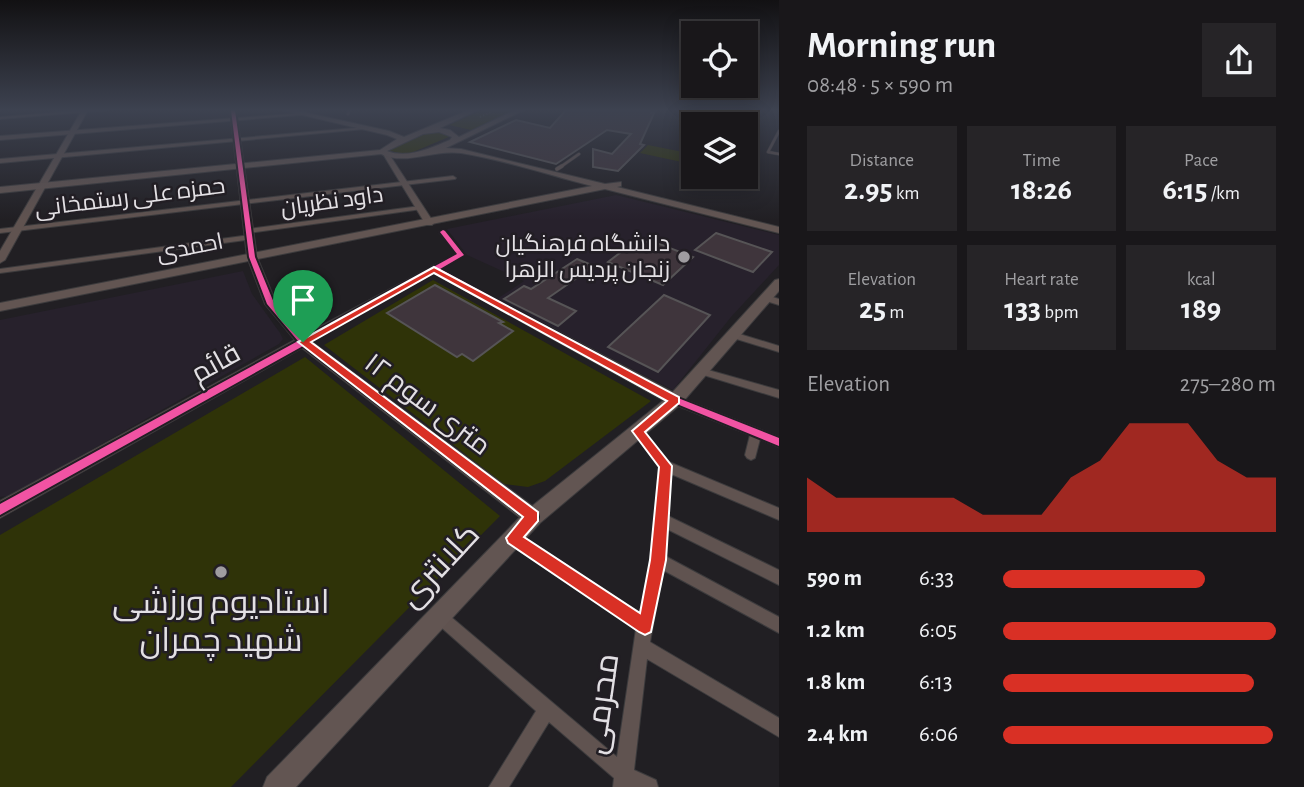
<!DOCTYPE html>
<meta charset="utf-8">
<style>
body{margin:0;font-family:"Alegreya Sans",Cairo,sans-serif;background:#262427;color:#f1f3f6;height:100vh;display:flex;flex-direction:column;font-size:26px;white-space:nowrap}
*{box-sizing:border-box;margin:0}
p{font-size:23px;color:#9f9fa2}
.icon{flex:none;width:38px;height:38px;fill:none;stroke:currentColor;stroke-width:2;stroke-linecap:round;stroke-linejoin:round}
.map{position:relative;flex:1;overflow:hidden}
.panel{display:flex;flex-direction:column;background:#19171a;width:525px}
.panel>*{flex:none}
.fabs{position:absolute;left:681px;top:21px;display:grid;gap:14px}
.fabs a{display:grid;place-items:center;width:77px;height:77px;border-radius:0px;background:#19171a;box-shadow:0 4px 18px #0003,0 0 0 2px #373639;font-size:35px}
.pin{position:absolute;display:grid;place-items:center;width:60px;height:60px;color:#fff;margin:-72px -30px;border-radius:50% 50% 50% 0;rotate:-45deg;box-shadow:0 0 7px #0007}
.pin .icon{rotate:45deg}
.round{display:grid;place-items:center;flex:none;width:74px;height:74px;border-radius:0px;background:#262427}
.summary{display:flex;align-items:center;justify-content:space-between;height:119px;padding:0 28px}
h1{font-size:38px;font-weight:700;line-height:52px}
.figures{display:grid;grid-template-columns:repeat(3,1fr);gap:10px;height:119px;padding:7px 28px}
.figures div{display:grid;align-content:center;border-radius:0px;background:#262427;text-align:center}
.figures b{font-size:30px;font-weight:700}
.figures small{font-size:19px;font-weight:400}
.figures p{font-size:19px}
.chart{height:196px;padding:14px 28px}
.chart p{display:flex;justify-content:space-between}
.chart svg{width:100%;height:126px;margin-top:7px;fill:#d93025;opacity:.7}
ul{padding:0 28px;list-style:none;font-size:23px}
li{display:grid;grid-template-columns:112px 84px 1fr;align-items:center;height:52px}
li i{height:18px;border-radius:9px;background:#d93025}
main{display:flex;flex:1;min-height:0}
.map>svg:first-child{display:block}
</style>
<main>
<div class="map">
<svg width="779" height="787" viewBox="0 0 779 787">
<rect width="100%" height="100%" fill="#211f23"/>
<!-- built -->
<path fill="#27212c" d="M616,195l163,40v30l-48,52 -58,73 -176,-91 27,-18 -57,-26 -20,-26z
M243,271l9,23 28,39 3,6 -4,5 -270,152 -9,1v-177z"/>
<!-- green -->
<path fill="#2f3308" d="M482,110h33l-44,20 -22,-5z
M430,132h16l5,4 -45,19 -18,-5z
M648,145l45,9 -2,10 -51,-11z
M433,280l218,121 -106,80 -17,6 -24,-3 -180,-139z
M305,357l195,159 -269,271h-231v-252z"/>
<!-- building -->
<path fill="#3f353c" stroke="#565456" stroke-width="2" d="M566,110h85v3l4,-2 -15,33 4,1 -26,26 -25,-4v-18l19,5 19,-20 -24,-4 -51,34 -86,-22 46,-22 34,8z
M716,233l56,19 -19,20 -58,-22z
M638,239l11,4 3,-2 41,16 -30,28 -55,-23z
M577,259l17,7 -46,32 28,13 -18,15 -54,-27 20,-13 7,3z
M435,285l68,37 -4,1 14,8 -40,30 -11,-7 -5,3 -70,-44z
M664,295l46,20 -52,57 -50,-25z"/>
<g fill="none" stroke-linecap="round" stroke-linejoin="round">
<!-- service-far1 casing -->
<g stroke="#3c3b3d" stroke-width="3.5">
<path id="service-far1" d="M348,114l2,-4
M779,131l-11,21 11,2
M559,168l20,-14"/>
</g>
<!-- service casing -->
<g stroke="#3c3b3d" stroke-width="4.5">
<path id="service" d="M557,169l5,-3"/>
</g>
<!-- minor casing -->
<g stroke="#3c3b3d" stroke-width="2">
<path id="minor" d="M87,110h22l-109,9v-2z
M302,113l-2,2 -300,25v-4z
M367,127l-2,2 -365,34v-4z
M453,176l3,2 -1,1 -455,54v-4z
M420,206l2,1v2l-173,24 -4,-2 4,-2z
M443,230l2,1 20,24 -28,16h-6v-4l26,-13 -18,-22z
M250,235l4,2 -1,2 -253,34v-4z
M766,295l13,4v6l-16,-5 -1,-2z
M733,332l46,14v6l-49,-15 -2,-2 2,-2z
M701,368l78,22v8l-82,-25 -1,-2 1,-2z
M675,396l104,41v10l-19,-8 -5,19 -4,2 -4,-2 -2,-3 5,-20 -79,-32 -1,-3z
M638,427l4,1 27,34 110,46v12l-108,-46 -3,42 111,54v15l-112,-56 -2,27 114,61v16l-116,-63 -13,72 129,76v19l-132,-78 -13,111 22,10 2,7h-45l1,-9 -65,-56 -40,65h-20l47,-76 -102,-90 -3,-5 3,-5 5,-3 5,3 173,146 19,-128 -128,-86 -2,-5 2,-5 5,-1 5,1 122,81 11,-54 8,-93 -27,-36 2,-3z"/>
</g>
<!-- tertiary casing -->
<g stroke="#3c3b3d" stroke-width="2">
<path id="tertiary" d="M82,110h6l-83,150 -5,3v-12z
M230,110h6l21,147 19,46 28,32 130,-69 246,130 2,4 -2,4h-10l-236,-131 -122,69 227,169 3,6 -3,6 -6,2 -6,-2 -225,-175 -302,170v-17l295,-161 -30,-36 -18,-47z
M383,154h6l45,69 -2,2h-6z"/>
</g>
<!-- secondary casing -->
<g stroke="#3c3b3d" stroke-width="2">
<path id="secondary" d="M281,110h13l95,21 15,6 65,-27h9l-38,18 10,2 9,7 56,-27h9l-78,38 15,1 144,35 16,-2v4l-4,1 162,40v6l-174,-44 -605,122v-8l592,-117c-43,-11 -87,-26 -131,-33 -29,-4 -54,13 -80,1l-381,39v-6l380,-37 17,-11 -10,-4zM439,132l13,5 -2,3c-19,8 -43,19 -63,11l36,-17z
M779,279v12l-98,113 -141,119 -244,264h-33l4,-10 259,-266 143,-115 106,-116z"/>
</g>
<!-- path -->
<path stroke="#5d5655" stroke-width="2" stroke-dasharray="1 2.5" stroke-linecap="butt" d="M480,117l13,-6"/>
<!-- service-far1 -->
<use href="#service-far1" stroke="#605350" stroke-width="2.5"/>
<!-- service -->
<use href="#service" stroke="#605350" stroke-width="3.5"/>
<!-- minor -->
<use href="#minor" fill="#605350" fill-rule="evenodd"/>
<!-- tertiary -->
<use href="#tertiary" fill="#605350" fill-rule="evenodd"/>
<!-- secondary -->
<use href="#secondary" fill="#625552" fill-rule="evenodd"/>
<!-- cycleway casing -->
<g stroke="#221e24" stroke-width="4">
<path id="cycleway" d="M231,110h4l20,147 19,46 30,35 153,-84 -17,-22 3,-2 2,1 19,24 -24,14 238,129 101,40v8l-107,-44 -237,-130 -126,71 228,170 1,4 -1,4 -4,1 -4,-1 -226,-175 -303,169v-11l298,-163 -31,-37 -18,-47z"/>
</g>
<!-- cycleway -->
<use href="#cycleway" fill="#f153a3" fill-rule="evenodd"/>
</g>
<!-- sky -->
<linearGradient id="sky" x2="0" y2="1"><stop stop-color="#121113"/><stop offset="0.5" stop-color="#3d4250"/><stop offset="1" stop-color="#3d4250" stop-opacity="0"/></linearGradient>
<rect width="779" height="220" fill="url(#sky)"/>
<!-- route -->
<path fill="#d93025" stroke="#fff" stroke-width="2" fill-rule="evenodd" d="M434,267l245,130v6l-34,29 27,34 -6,94 -15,72 -6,3 -6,-3 -131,-89 -2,-5 17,-21 -225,-175zM434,273l233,128 -35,30 27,36 -9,93 -10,53 -116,-76 14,-16v-9l-227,-170z"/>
<!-- markers -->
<g fill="#9f9ca0" stroke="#221e24" stroke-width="2.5">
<circle cx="684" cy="257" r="7"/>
<circle cx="221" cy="572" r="7"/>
</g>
<g text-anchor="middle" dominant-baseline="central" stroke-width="5" stroke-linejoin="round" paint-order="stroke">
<!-- far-street labels -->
<g font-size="23" fill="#e3e0e4" stroke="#221e24">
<text transform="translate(130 198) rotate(-7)">حمزه علی رستمخانی</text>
<text transform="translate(332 202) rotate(-8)">داود نظریان</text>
<text transform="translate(190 248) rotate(-11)">احمدی</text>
</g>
<!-- far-poi labels -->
<g font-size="23" fill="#e3e0e4" stroke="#221e24" text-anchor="end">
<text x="670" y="244">دانشگاه فرهنگیان<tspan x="670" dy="26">زنجان پردیس الزهرا</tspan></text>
</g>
<!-- street labels -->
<g font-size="28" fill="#e3e0e4" stroke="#221e24">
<text transform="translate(216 364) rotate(-29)">قائم</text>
<text transform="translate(427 405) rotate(37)">۱۲ متری سوم</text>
</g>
<!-- near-street labels -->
<g font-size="33" fill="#e3e0e4" stroke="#221e24">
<text transform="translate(440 566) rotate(-47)">کلانتری</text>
<text transform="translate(602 704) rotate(-82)">محرمی</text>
</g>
<!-- near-poi labels -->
<g font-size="33" fill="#e3e0e4" stroke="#221e24">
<text x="221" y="603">استادیوم ورزشی<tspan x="221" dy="38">شهید چمران</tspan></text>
</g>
</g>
</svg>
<div class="fabs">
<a><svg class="icon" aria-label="locate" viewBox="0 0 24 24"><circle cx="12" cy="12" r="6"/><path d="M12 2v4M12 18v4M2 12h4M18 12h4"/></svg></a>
<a><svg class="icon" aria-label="layers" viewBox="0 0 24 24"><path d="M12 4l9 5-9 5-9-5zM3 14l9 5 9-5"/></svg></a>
</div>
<div class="pin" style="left:303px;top:342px;background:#1e9e55"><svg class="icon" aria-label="arrive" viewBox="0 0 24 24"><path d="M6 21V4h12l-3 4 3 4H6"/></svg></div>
</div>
<section class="panel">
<div class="summary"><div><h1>Morning run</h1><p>08:48 · 5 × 590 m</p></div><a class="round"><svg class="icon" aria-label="share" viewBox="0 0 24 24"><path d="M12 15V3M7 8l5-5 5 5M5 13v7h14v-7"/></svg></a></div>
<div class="figures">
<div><p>Distance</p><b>2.95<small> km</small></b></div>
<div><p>Time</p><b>18:26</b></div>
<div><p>Pace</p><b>6:15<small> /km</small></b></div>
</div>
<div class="figures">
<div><p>Elevation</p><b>25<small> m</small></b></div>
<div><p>Heart rate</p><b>133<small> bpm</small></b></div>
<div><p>kcal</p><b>189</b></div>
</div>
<div class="chart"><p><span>Elevation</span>275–280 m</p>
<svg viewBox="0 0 160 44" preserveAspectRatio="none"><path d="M0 44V25L10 32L20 32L30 32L40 32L50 32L60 38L70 38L80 38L90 25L100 19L110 6L120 6L130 6L140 19L150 25L160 25V44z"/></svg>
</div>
<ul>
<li><b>590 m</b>6:33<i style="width:74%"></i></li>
<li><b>1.2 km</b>6:05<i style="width:100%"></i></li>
<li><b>1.8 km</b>6:13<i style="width:92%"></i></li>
<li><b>2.4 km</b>6:06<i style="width:99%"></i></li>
</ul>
</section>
</main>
